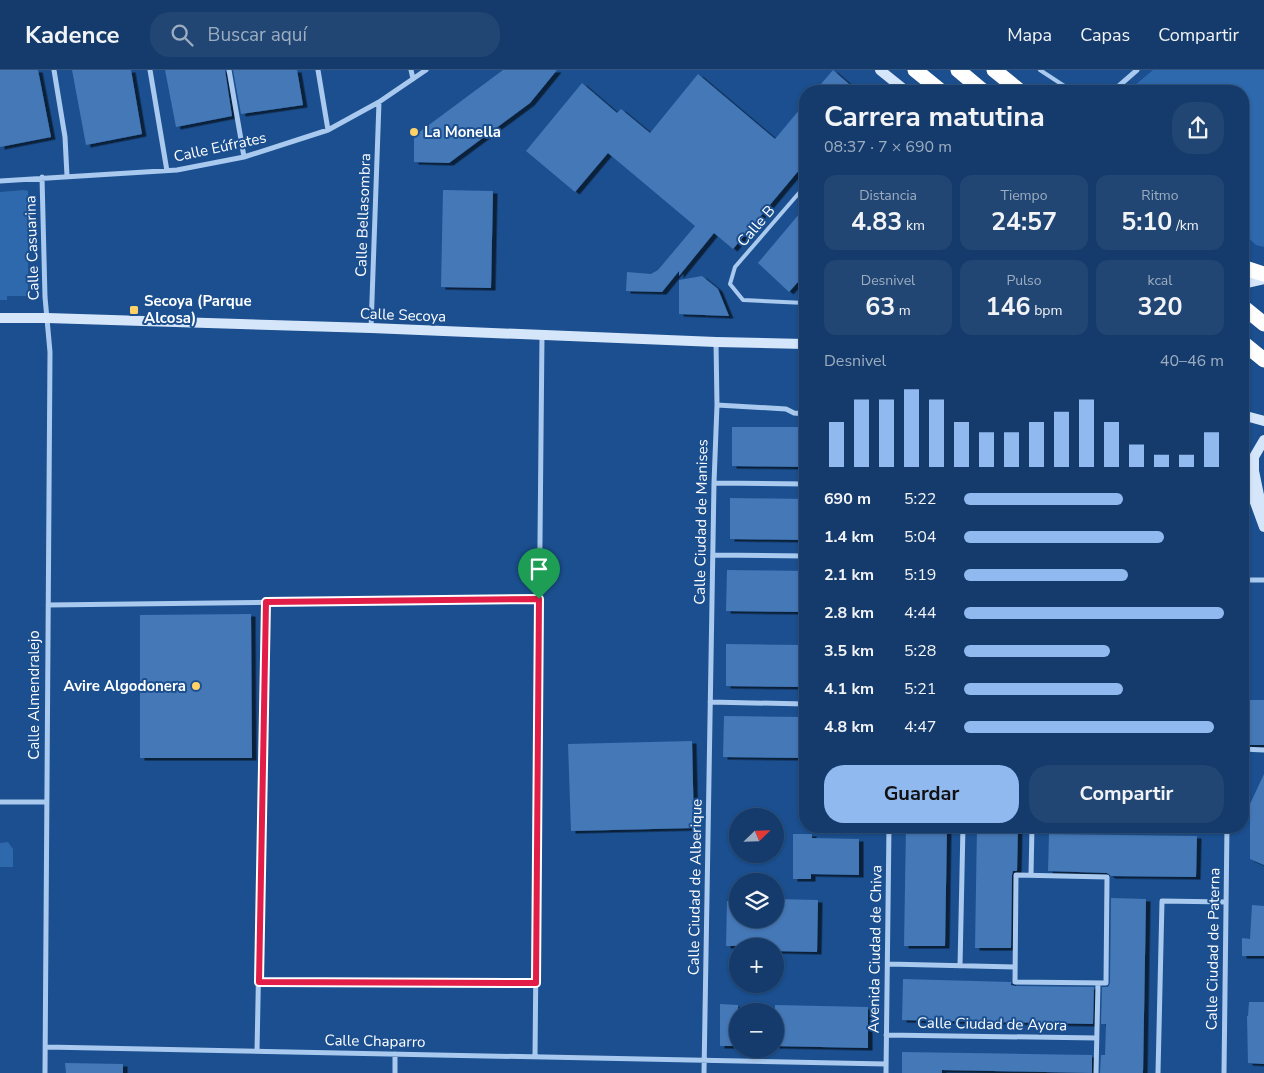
<!DOCTYPE html>
<html lang="es">
<meta charset="utf-8">
<style>
body{margin:0;font-family:"Nunito Sans",sans-serif;background:#214673;color:#f1f3f6;height:100vh;display:flex;flex-direction:column;font-size:19px;white-space:nowrap}
*{box-sizing:border-box;margin:0}
p{font-size:16px;color:#9dadc1}
.icon{flex:none;width:28px;height:28px;fill:none;stroke:currentColor;stroke-width:2;stroke-linecap:round;stroke-linejoin:round}
.map{position:relative;flex:1;overflow:hidden}
.drawer{position:absolute;left:799px;top:15px;width:450px;height:748px;display:flex;flex-direction:column;background:#143b6b;border-radius:20px;box-shadow:0 1px 4px #0004,0 0 0 1px #33557e}
.drawer>*{flex:none}
.needle{width:32px;rotate:67deg}
.tools{position:absolute;left:729px;top:738px;display:grid;gap:10px}
.tools a{display:grid;place-items:center;width:55px;height:55px;border-radius:50%;background:#143b6b;box-shadow:0 1px 4px #0004,0 0 0 1px #33557e;font-size:25px}
.pin{position:absolute;display:grid;place-items:center;width:42px;height:42px;color:#fff;margin:-51px -21px;border-radius:50% 50% 50% 0;rotate:-45deg;box-shadow:0 0 5px #0007}
.pin .icon{rotate:45deg}
.round{display:grid;place-items:center;flex:none;width:52px;height:52px;border-radius:20px;background:#214673}
.summary{display:flex;align-items:center;justify-content:space-between;height:85px;padding:0 25px}
h1{font-size:28px;font-weight:700;line-height:38px}
.metrics{display:grid;grid-template-columns:repeat(3,1fr);gap:8px;height:85px;padding:5px 25px}
.metrics div{display:grid;align-content:center;border-radius:12px;background:#214673;text-align:center}
.metrics b{font-size:25px;font-weight:700}
.metrics small{font-size:14px;font-weight:400}
.metrics p{font-size:14px}
.chart{height:140px;padding:10px 25px}
.chart p{display:flex;justify-content:space-between}
.chart svg{width:100%;height:90px;margin-top:5px;stroke:#90b9f0;stroke-width:6}
.button{display:flex;gap:10px;margin-top:auto;padding:10px 25px}
.button a{flex:1;height:58px;border-radius:20px;background:#90b9f0;color:#111;font-size:20px;font-weight:700;line-height:58px;text-align:center}
.button a+a{background:#214673;color:#f1f3f6}
ul{padding:0 25px;list-style:none;font-size:16px}
li{display:grid;grid-template-columns:80px 60px 1fr;align-items:center;height:38px}
li i{height:12px;border-radius:6px;background:#90b9f0}
header{display:flex;align-items:center;gap:30px;box-sizing:border-box;height:70px;padding:0 25px;background:#143b6b;border-bottom:1px solid #33557e}
header strong{font-size:24px}
nav{display:flex;gap:28px;margin-inline-start:auto;font-size:18px}
.search{width:350px;height:45px;background:#214673;display:flex;align-items:center;gap:12px;box-sizing:border-box;padding:0 18px;border-radius:20px;color:#9dadc1;font-size:19px}
.map>svg:first-child{display:block}
</style>
<header>
<strong>Kadence</strong>
<div class="search"><svg class="icon" aria-label="search" viewBox="0 0 24 24"><circle cx="10" cy="10" r="6"/><path d="M15 15l6 6"/></svg>Buscar aquí</div>
<nav><a>Mapa</a><a>Capas</a><a>Compartir</a></nav>
</header>
<div class="map">
<svg width="1264" height="1003" viewBox="0 0 1264 1003">
<defs>
<filter id="shadow"><feDropShadow dx="4.5" dy="2.5" stdDeviation="0" flood-color="#0009"/></filter>
</defs>
<rect width="100%" height="100%" fill="#1b4f8f"/>
<!-- green -->
<path fill="#2e69ad" d="M1153,0h111v177l-8,-2 -13,-12 -1,-142h-114z
M24,120l4,1v105h-21v4h-7v-108z
M8,772l5,7v18h-13v-24z"/>
<!-- building -->
<path fill="#4478b7" filter="url(#shadow)" d="M0,0h38l13,67 -51,10z
M72,0h59l11,64 -56,11z
M165,0h60l7,46 -56,11z
M233,0h64l6,35 -62,9z
M503,0h54l-27,33 -81,60 -35,-1v-26z
M833,0l24,21h-42z
M698,4l77,65 30,-36v60l-72,86 -19,-16 -35,43v-5l-17,21 -36,-1 1,-19 24,2 7,-4 37,-44 -87,-73 -33,39 -49,-41 56,-68 35,30 4,-4 29,24z
M443,120l50,1 -2,97 -50,-1z
M805,137v67l-16,18 -31,-29z
M702,206l16,13 11,27 -50,-2v-34z
M732,357h73v40l-73,-1z
M730,428l75,1v41l-75,-1z
M727,500l78,1v41l-79,-1z
M251,544l1,144h-112v-143z
M726,574l79,1v42l-79,-1z
M1242,630h22v45h-22z
M724,646l81,1v41l-82,-1z
M692,671l2,87 -123,3 -3,-87z
M1264,704v91l-14,-6v-55z
M906,756h41l-2,120h-41z
M977,756h41l-1,45h-4l-1,4 -1,73h-36z
M793,764h19v4l47,1v36l-48,-1v5h-18z
M1049,764l148,2 -1,41 -85,-1 -4,-3 -59,-2z
M1111,828l35,1 -3,174h-43l1,-18h4l1,-31h-5l1,-37h6l2,-4z
M775,829l43,1 -1,52 -42,-1v-5h-49l1,-45h11v18h37z
M1252,835l12,1v50h-22v-18l8,1z
M903,909l108,3v3l4,1 79,1 -1,37 -191,-4z
M1249,932h15v62l-16,-1 -1,-47h1z
M720,934l18,1v41h-18z
M775,935l93,2v41l-93,-2z
M902,982l190,3v18l-150,-3v3h-40z
M65,993l58,1v9h-57z"/>
<g fill="none" stroke-linecap="round" stroke-linejoin="round">
<!-- lane -->
<path stroke="#a9c9ee" stroke-width="4" d="M1040,0l32,21
M805,116l-70,81 -5,17 13,16 62,3
M1242,184l6,10
M1242,492l6,18"/>
<!-- street -->
<path stroke="#a9c9ee" stroke-width="5" d="M54,0l11,67 2,39
M150,0l17,101
M229,0l15,87
M318,0l10,60
M411,0l2,9
M1113,21l24,-21
M42,107l3,120 5,55 -5,721
M0,111l177,-11 67,-13 84,-27 51,-28 47,-32
M371,258l8,-226
M717,335l69,4 8,4 11,1
M714,413l91,1
M713,485l92,1
M1242,510h22
M48,535l491,-6
M710,632l95,2
M1242,679l22,1
M0,732h46
M1016,805l91,2 -1,106 -91,-1z
M1031,805l1,-49
M888,894l127,3
M960,896l3,-140
M259,912l277,1
M886,965l211,3
M46,977l840,17
M257,981l9,-449
M535,987l7,-722
M395,1003v-19
M704,1003l10,-590 3,-78 -1,-63
M886,1003l3,-247
M1096,1003l2,-90
M1158,1003l4,-172 64,1
M1224,1003l3,-247"/>
<!-- secondary -->
<path stroke="#d6e6fa" stroke-width="10" d="M880,0l26,21
M1242,214l22,-5
M0,248h47l324,10 345,14 89,2
M1242,345l22,6
M1264,370l-10,17v14l10,48
M1242,397l22,60"/>
<!-- highway -->
<path stroke="#fff" stroke-width="15" d="M915,0l26,21
M958,0l25,21
M994,0l26,21
M1242,197l22,7
M1242,236l22,18
M1242,272l22,18"/>
</g>
<g fill="none" stroke-linecap="round" stroke-linejoin="round">
<!-- route casing -->
<g stroke="#fff" stroke-width="10">
<path id="route" d="M539,529l-3,384 -277,-1 7,-380z"/>
</g>
<!-- route -->
<use href="#route" stroke="#e11d48" stroke-width="6"/>
</g>
<!-- markers -->
<g fill="#ffd166" stroke="#1b4f8f" stroke-width="2">
<circle cx="414" cy="62" r="5"/>
<rect x="129" y="235" width="10" height="10" rx="2.5"/>
<circle cx="196" cy="616" r="5"/>
</g>
<g text-anchor="middle" dominant-baseline="central" stroke-width="4" stroke-linejoin="round" paint-order="stroke">
<!-- poi labels -->
<g font-size="15" font-weight="bold" fill="#fff" stroke="#1b4f8f" text-anchor="start">
<text x="424" y="62">La Monella</text>
<text x="144" y="231">Secoya (Parque<tspan x="144" dy="17">Alcosa)</tspan></text>
<text x="186" y="616" text-anchor="end">Avire Algodonera</text>
</g>
<!-- street labels -->
<g font-size="15" fill="#fff" stroke="#1b4f8f">
<text transform="translate(220 77) rotate(-12)">Calle Eúfrates</text>
<text transform="translate(363 145) rotate(-88)">Calle Bellasombra</text>
<text transform="translate(756 156) rotate(-49)">Calle B</text>
<text transform="translate(32 178) rotate(-92)">Calle Casuarina</text>
<text transform="translate(403 245) rotate(2)">Calle Secoya</text>
<text transform="translate(701 452) rotate(-89)">Calle Ciudad de Manises</text>
<text transform="translate(34 625) rotate(-90)">Calle Almendralejo</text>
<text transform="translate(695 817) rotate(-89)">Calle Ciudad de Alberique</text>
<text transform="translate(875 879) rotate(-89)">Avenida Ciudad de Chiva</text>
<text transform="translate(1213 879) rotate(-89)">Calle Ciudad de Paterna</text>
<text transform="translate(992 954) rotate(1)">Calle Ciudad de Ayora</text>
<text transform="translate(375 971) rotate(1)">Calle Chaparro</text>
</g>
</g>
</svg>
<div class="tools">
<a><svg class="needle" viewBox="-14 -14 28 28"><path d="M0-13l5 13h-10z" fill="#e53935"/><path d="M0 13l5-13h-10z" fill="#9dadc1"/></svg></a>
<a><svg class="icon" aria-label="layers" viewBox="0 0 24 24"><path d="M12 4l9 5-9 5-9-5zM3 14l9 5 9-5"/></svg></a>
<a>+</a>
<a>−</a>
</div>
<div class="pin" style="left:539px;top:529px;background:#1e9e55"><svg class="icon" aria-label="arrive" viewBox="0 0 24 24"><path d="M6 21V4h12l-3 4 3 4H6"/></svg></div>
<section class="drawer">
<div class="summary"><div><h1>Carrera matutina</h1><p>08:37 · 7 × 690 m</p></div><a class="round"><svg class="icon" aria-label="share" viewBox="0 0 24 24"><path d="M12 15V3M7 8l5-5 5 5M5 13v7h14v-7"/></svg></a></div>
<div class="metrics">
<div><p>Distancia</p><b>4.83<small> km</small></b></div>
<div><p>Tiempo</p><b>24:57</b></div>
<div><p>Ritmo</p><b>5:10<small> /km</small></b></div>
</div>
<div class="metrics">
<div><p>Desnivel</p><b>63<small> m</small></b></div>
<div><p>Pulso</p><b>146<small> bpm</small></b></div>
<div><p>kcal</p><b>320</b></div>
</div>
<div class="chart"><p><span>Desnivel</span>40–46 m</p>
<svg viewBox="0 0 160 44" preserveAspectRatio="none"><path d="M5 44V22M15 44V11M25 44V11M35 44V6M45 44V11M55 44V22M65 44V27M75 44V27M85 44V22M95 44V17M105 44V11M115 44V22M125 44V33M135 44V38M145 44V38M155 44V27"/></svg>
</div>
<ul>
<li><b>690 m</b>5:22<i style="width:61%"></i></li>
<li><b>1.4 km</b>5:04<i style="width:77%"></i></li>
<li><b>2.1 km</b>5:19<i style="width:63%"></i></li>
<li><b>2.8 km</b>4:44<i style="width:100%"></i></li>
<li><b>3.5 km</b>5:28<i style="width:56%"></i></li>
<li><b>4.1 km</b>5:21<i style="width:61%"></i></li>
<li><b>4.8 km</b>4:47<i style="width:96%"></i></li>
</ul>
<div class="button"><a>Guardar</a><a>Compartir</a></div>
</section>
</div>
